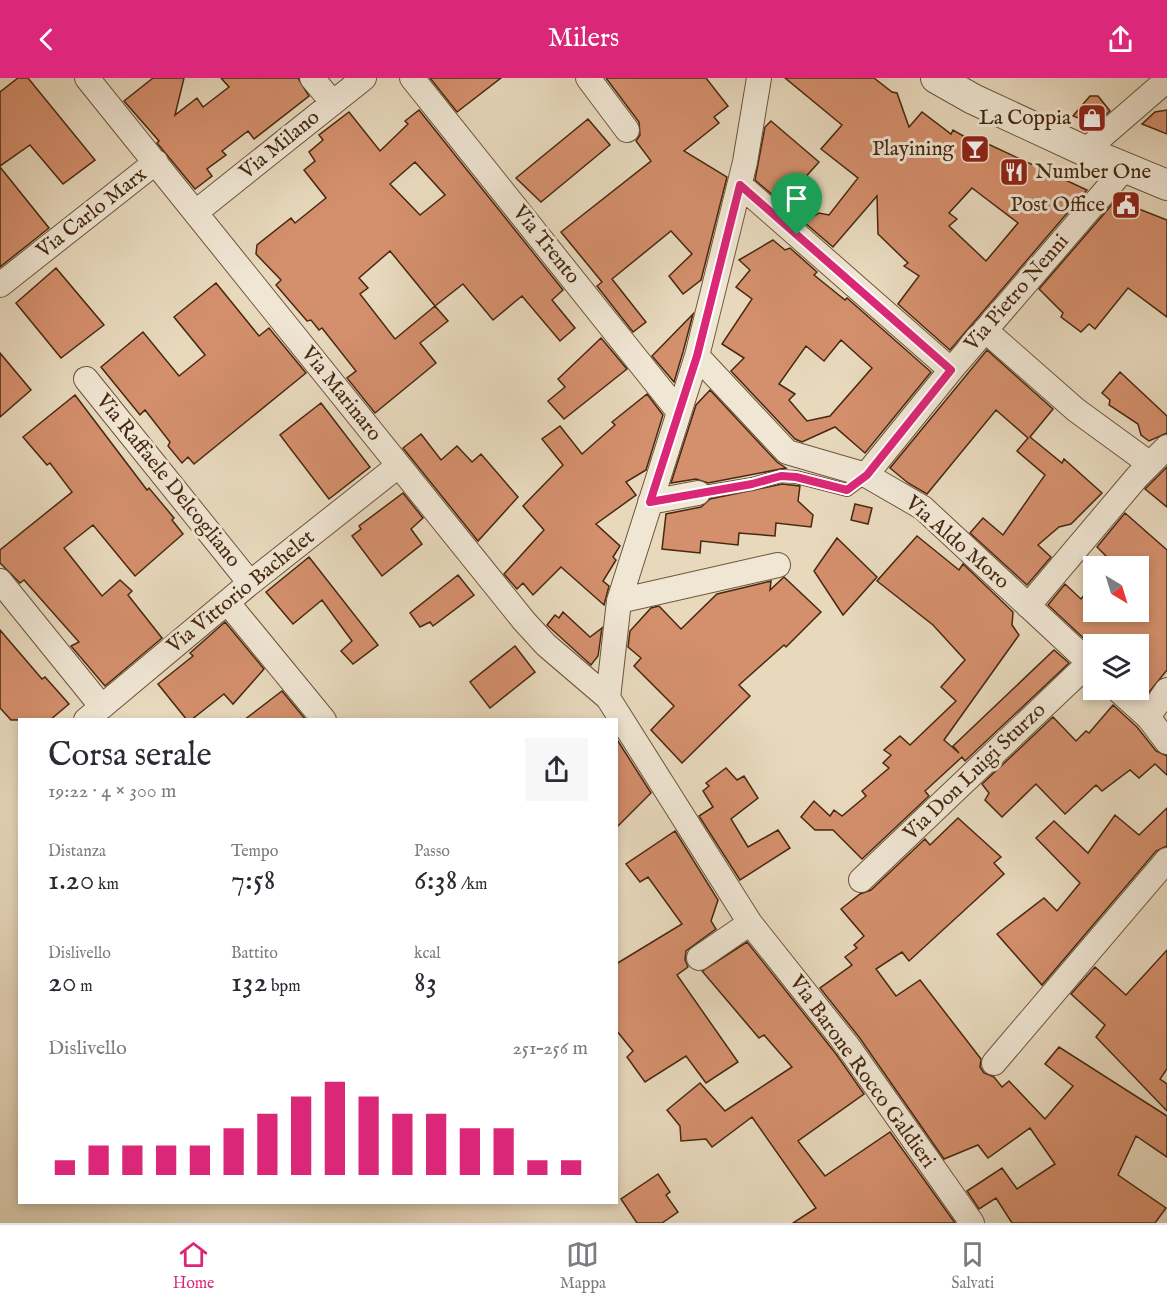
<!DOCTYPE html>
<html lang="it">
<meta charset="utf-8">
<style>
body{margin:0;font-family:"IM FELL English",serif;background:#f7f7f7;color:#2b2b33;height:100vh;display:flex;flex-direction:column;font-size:22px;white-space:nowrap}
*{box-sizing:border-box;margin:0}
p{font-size:20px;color:#7c7c81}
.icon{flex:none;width:33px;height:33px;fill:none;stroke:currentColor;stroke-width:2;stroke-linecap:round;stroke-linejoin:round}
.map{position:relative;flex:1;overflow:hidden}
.side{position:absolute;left:18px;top:640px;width:600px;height:486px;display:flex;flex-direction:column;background:#fff;border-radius:0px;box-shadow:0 3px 9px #0003}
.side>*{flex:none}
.needle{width:39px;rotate:142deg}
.controls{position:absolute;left:1083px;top:478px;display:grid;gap:12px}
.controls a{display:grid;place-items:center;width:66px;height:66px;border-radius:0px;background:#fff;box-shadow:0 3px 9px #0003;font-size:30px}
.pin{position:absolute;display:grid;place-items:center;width:51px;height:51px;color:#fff;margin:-62px -26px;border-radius:50% 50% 50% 0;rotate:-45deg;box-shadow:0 0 6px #0007}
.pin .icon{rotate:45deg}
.round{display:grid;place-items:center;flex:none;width:63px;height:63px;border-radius:0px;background:#f7f7f7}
.overview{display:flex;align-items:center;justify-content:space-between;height:102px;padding:0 30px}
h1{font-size:33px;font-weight:600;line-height:45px}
.figures{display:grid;grid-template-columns:repeat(3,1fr);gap:9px;height:102px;padding:6px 30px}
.figures div{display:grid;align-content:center}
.figures b{font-size:30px;font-weight:600}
.figures small{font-size:16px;font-weight:400}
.figures p{font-size:16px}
.chart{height:168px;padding:12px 30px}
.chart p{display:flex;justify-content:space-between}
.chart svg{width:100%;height:108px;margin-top:6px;stroke:#db2777;stroke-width:6}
header{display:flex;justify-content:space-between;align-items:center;height:78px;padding:0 30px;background:#db2777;color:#fff;font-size:27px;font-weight:600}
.menu{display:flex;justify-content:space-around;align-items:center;height:84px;border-top:2px solid #e1e1e2;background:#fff;font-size:16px;color:#7c7c81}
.menu a{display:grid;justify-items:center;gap:3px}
.menu .selected{color:#db2777}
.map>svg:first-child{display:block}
</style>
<header><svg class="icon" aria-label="back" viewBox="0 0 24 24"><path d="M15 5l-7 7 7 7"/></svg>Milers<svg class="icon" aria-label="share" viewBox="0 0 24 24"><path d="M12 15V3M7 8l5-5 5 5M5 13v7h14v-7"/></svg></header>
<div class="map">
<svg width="1167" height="1145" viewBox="0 0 1167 1145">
<rect width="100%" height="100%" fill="#e8d9bd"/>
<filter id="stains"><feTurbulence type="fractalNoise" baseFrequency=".00333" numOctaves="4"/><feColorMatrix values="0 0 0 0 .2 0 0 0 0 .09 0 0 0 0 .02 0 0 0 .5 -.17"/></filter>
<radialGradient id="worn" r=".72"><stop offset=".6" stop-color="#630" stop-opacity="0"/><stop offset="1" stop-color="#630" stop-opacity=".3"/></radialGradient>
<!-- building -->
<path fill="#d48f6c" stroke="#472810" stroke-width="1.5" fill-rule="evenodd" d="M18,0h10l67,82 -32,24 -33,-39 -30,21v-74z
M153,0h31l-9,37 22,-17 6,9 26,-20 -8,-9h77l11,18 -55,43 -6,-8 -26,20 4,4 -19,14 5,7 -17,13 -38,-46 2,-2 -35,-40z
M430,0h71l-44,34z
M606,0h100l22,28 -14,11 5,6 -35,28 43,26 -26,103 -18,14 -14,-18 23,-22 -21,-23 -59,48 34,43 -13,10 -36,-46 5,-4 -41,-50 90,-71 -15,-20 4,-6 -1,-13z
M785,0h89l18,14 5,1 12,34 13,-15 29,22 2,-4 19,11 3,-3 112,52 -137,160 -52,-46 21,-28 -15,-10 4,-3 -30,-29 -1,-38 -44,51 -29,-25 15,-9 10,2 29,-37 -37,-29 21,-24zM972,110l46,35 -32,38 -37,-35 8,-7 -8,-6z
M1090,18h8l12,15 -15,13 -22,-8z
M419,32l144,180 -11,10 23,28 -15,13 -38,-45 -29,24 -30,-36 -28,22 13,15 -28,22 16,20 -61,50 -28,-35 9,-7 -34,-43 -3,2 -8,-10 -4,1 -31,-36 5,-5 -25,-26 1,-9 34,-27 4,5 31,-25 -22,-28 11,-9 -6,-9 14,-12 -4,-5 30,-23 31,39 28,-27 -3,-3zM415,84l30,33 -25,20 -30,-31zM390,173l45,55 -40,33 -35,-45 8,-6 -9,-10z
M1167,32v24l-25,-10 13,-12z
M588,41l22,26 -69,57 -25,-24z
M771,43l48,41 -37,41 -27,-23 10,-53z
M0,89l49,61 -49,39z
M1116,122l51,20v97l-39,-29 -33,41 -6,-5 -8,8 -20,-15 2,-4 -24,-24z
M773,162l12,10 5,-2 27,24 -3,3 31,25 2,-2 84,74 -66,81 -30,-26 -33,15 -7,-3 -64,-68 13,-13 -22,-14 30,-45 -16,-12 14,-17 -11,-10zM841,262l31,28 -42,48 -23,5 -18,-21 6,-6 -16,-10 27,-38 18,15z
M56,190l48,57 -43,33 -45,-55z
M216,205l43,53 10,-8 37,45 -112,91 -6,-7 -6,6 -14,-17 2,-4 -25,-32 -5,5 -39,-48 42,-35 36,44 26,-21 -31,-38z
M693,236l-10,38 -9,30 -22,-26z
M601,260l26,31 -63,50 -16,-18 17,-14 -7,-8z
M987,272l66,59 -23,28 32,26 2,-4 38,34 -31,31 -12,3 -21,18 13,12 -24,28 -57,-52 13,-15 20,17 42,-60 -28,-24 11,-13 -32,-28 -69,84 -19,-11 -18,-15z
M0,275l31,37 -31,27z
M1120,294l47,44v17l-18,8 -8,-6 -3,-11 -29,-19 1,-5 -8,-7z
M710,312l67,72 9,6 -78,15 -12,-4 -25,4 25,-78z
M647,316l16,21 -17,55 -20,12 10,13 -40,29 24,22 -7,11 3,3 -13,21 6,5 -5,19 -43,-38 -28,28 -10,-12 -6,6 -13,-15 40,-44 -21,-24 40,-41 -21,-26 18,-13 22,28 33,-29 -3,-3z
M75,317l72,95 2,-2 25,30 -2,2 11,14 -48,42 -42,-51 -29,23 38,48 18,-16 12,11 -4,4 34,43 -57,48 -34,-40 8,-4 -55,-62 -4,3 -20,-20v-13l72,-58 -22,-29 -3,2 -24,-28z
M321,325l49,64 -41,32 -49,-64z
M421,356l20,26 16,-14 15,16 9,-8 37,43 -40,44 -75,-93z
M1167,389v40l-22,-18z
M782,406l18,2 -2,15 15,14 -2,12 -35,-4 -1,13 -36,-3 -1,12 -37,-4 -1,12 -38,-4 4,-35 35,-7 9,-8z
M403,415l20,25 -12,11 11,15 -40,32 -30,-40 9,-7 -2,-3z
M855,426l17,4 -4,16 -17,-4z
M1125,435l42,37v120l-21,26 -8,-7v-44l-46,1 -44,-41 17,-21 16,15 13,-16v29h44v-45h-21l-20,-20z
M917,458l42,34 4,-6 50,48 -1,13 7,10 -75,105 15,13 -6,-7 101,-96 15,13 -104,98 -3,-4 -37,34 4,5 -67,63 -29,-29h-18l-14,-13 13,-16 16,15 4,-6 8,6 24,-20 -4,-5 27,-23 -6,-5 8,-8 -7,-5 16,-14 10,9 46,-44 -15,-14 24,-27 -32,-35 -56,-44z
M837,460l40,39 -34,38 -29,-44z
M309,479l69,88 -25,19 -12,-13 11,-10 -30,-41 -29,24 -27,-32z
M458,497l16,20 -41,31 -3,-4 -10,5 -10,-14z
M784,499l37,35 -35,35 -2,-2 -45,40 11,11 -68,67 -31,-33 23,-24 -40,-40 7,-8 -13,-11 2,-16 21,-23 8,-2 22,23 36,-35 54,-13 -1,9z
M563,534l27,25 12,-9 -4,28 -7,9 -44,-40 8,-10 4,3z
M225,544l39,47 -31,35 -9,-10 -33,26h-4l-29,-36 35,-28 -3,-3z
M0,552l42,49 3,-2 24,27 -19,16h-39l-11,-12z
M515,568l20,26 -45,36 -20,-26z
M282,613l24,29h-62z
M1113,627l24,22 19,24 11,5v19l-12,-11 -16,14 -9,-8 -28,21 -6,-6 -31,29 -29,-30 -34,33 -17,-17 4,-7 -7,-9 71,-67 23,24 10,-10 3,2z
M616,660l35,55 -35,35z
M726,690l11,12 7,-4 14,22 -27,21 17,28 30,-17 12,18 -50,32 -41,-64 14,-9 -10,-16 6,-5 -3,-3z
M1167,730v38l-11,5 -114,134 -45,-51 47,-36 13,13 23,-28 -44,-45 18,-17 34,32 27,-38 24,20z
M958,740l43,39 -7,6 10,11 -95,87 -7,-9 -26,17 20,27 24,-16 61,79 -1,8 4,6 10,4 8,10 7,-6 36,38 28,-33 -28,-22 14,-17 108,69v41l-31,-21 -18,39 48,33 -11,15h-143l-16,-25 -17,11 -12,-18 35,-23 15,21 38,-25 -25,-36 -42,30 -10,-13 -34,14 -85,-122 -39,-49 32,-23 -7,-8 12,-9 -3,-3 10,-9 -23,-27 19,-15 11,-4 54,-51 5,6z
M675,753l43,69 -7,21 5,8 -30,22 -1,9 3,7 -11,8 61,87 -32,21 -20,-27 -41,26 -18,-25 6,-6 -17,-21v-66l66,-40 -34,-47 -8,5 -14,-18z
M747,864l89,112 28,40 -66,47 27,35 65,-44 65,91h-162l23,-15 -64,-91 -40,30 -6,-8 -25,2 -1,-15 -13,-16 33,-27 25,28 67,-44 -28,-32 -5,3 -57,-67z
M1167,872v119l-7,10 7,5v27l-71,-74 9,-12 -34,-31 24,-27 31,28z
M658,1096l12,18 -4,3 12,17 -16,11h-25l-16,-24z"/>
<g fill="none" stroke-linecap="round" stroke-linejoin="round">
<!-- service casing -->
<g stroke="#6f543b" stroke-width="14">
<path id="service" d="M698,415l54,-9 29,-8 15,1 51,13 19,-14"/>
</g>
<!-- minor casing -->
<g stroke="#6f543b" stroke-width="26">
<path id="minor" d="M87,0l437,543 22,24 62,53
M312,0l21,25
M412,0l267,334
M588,0l39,52
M759,0l-14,84 -48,194 -78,245 -11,97 142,225 97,122 125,178
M1085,73l82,-71
M740,107l211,185
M196,134l168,-134
M0,207l156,-123
M985,252l91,80 74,54
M697,278l90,96 79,23 57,33 171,159
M86,301l164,204
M866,397l85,-105 174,-202
M650,424l48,-9
M0,503l102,126
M619,523l159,-36
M227,524l97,118
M1028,528l109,-129 30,-30
M1118,612l30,27 19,25
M1148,639l19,-27
M86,642l164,-137 148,-117
M861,802l228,-217
M699,880l51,-35
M994,985l173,-203"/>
</g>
<!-- tertiary casing -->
<g stroke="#6f543b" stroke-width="32">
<path id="tertiary" d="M936,0l37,21 112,52 82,34"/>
</g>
<!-- service -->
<use href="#service" stroke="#f0e6d4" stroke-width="12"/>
<!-- minor -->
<use href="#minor" stroke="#f0e6d4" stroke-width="24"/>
<!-- tertiary -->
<use href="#tertiary" stroke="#f0e6d4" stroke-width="30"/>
</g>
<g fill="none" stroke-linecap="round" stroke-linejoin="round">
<!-- route casing -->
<g stroke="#fff" stroke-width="12">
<path id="route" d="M740,107l211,185 -84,105 -20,15 -51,-13 -15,-1 -29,8 -102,18 47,-146z"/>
</g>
<!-- route -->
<use href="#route" stroke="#db2777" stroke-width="8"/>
</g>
<!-- icons -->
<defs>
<g id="shop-square" transform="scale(1.5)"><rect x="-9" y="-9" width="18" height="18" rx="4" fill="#8f2418" stroke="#f0e6d4"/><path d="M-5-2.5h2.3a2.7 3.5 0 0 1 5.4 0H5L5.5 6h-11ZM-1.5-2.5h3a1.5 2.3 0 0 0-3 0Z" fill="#fff"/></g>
<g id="bar-square" transform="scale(1.5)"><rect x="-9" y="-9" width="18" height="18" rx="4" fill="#8f2418" stroke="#f0e6d4"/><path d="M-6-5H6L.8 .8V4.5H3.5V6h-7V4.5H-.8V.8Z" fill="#fff"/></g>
<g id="restaurant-square" transform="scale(1.5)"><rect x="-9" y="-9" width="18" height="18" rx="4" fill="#8f2418" stroke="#f0e6d4"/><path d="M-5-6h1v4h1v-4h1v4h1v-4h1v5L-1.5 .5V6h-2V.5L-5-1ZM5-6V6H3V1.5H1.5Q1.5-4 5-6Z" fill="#fff"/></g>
<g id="civic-square" transform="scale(1.5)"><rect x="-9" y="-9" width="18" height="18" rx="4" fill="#8f2418" stroke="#f0e6d4"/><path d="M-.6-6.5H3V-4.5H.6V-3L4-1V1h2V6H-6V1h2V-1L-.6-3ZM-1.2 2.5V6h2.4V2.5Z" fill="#fff"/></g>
</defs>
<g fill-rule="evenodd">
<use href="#shop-square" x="1092" y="40"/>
<use href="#bar-square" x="975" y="71"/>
<use href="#restaurant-square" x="1014" y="94"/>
<use href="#civic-square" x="1126" y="127"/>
</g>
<g text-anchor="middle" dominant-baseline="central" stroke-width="6" stroke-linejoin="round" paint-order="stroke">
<!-- poi labels -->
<g font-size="21" fill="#472810" stroke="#f0e6d4" text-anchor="end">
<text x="1071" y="40">La Coppia</text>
<text x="954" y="71">Playining</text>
<text x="1035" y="94" text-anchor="start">Number One</text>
<text x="1105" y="127">Post Office</text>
</g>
<!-- street labels -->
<g font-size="21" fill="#472810" stroke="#f0e6d4">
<text transform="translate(280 67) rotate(-39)">Via Milano</text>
<text transform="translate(92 135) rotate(-38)">Via Carlo Marx</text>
<text transform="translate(546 167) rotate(51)">Via Trento</text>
<text transform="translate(1017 215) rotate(-49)">Via Pietro Nenni</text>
<text transform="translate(341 316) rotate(51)">Via Marinaro</text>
<text transform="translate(168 403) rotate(51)">Via Raffaele Delcogliano</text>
<text transform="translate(957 465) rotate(41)">Via Aldo Moro</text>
<text transform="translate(241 514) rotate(-39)">Via Vittorio Bachelet</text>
<text transform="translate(975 694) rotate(-44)">Via Don Luigi Sturzo</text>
<text transform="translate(862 994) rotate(54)">Via Barone Rocco Galdieri</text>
</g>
</g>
<rect width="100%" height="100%" filter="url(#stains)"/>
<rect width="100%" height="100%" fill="url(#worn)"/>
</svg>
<div class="controls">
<a><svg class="needle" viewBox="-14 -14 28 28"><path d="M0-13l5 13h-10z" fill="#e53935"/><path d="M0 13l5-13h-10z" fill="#7c7c81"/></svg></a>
<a><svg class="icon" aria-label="layers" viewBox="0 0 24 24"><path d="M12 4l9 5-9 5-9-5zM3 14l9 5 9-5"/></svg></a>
</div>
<div class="pin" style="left:797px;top:157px;background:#1e9e55"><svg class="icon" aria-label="arrive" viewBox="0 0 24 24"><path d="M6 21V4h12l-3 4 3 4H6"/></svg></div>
<section class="side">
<div class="overview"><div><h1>Corsa serale</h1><p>19:22 · 4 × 300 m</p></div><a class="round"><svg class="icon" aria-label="share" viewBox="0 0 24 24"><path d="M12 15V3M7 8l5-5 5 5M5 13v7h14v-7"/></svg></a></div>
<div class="figures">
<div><p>Distanza</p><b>1.20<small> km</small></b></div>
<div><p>Tempo</p><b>7:58</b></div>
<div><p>Passo</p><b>6:38<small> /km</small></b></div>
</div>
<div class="figures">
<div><p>Dislivello</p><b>20<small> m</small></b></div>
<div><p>Battito</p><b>132<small> bpm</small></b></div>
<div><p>kcal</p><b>83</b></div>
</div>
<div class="chart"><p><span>Dislivello</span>251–256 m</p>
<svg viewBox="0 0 160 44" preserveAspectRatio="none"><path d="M5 44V38M15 44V32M25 44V32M35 44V32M45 44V32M55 44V25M65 44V19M75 44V12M85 44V6M95 44V12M105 44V19M115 44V19M125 44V25M135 44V25M145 44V38M155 44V38"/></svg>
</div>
</section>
</div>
<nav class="menu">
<a class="selected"><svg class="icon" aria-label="home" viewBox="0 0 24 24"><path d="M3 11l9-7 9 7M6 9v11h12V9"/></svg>Home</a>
<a><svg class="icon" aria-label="map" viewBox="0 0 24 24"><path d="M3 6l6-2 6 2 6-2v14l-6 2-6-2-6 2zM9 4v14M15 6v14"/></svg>Mappa</a>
<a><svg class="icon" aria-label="saved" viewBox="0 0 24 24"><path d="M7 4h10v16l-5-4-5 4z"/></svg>Salvati</a>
</nav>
